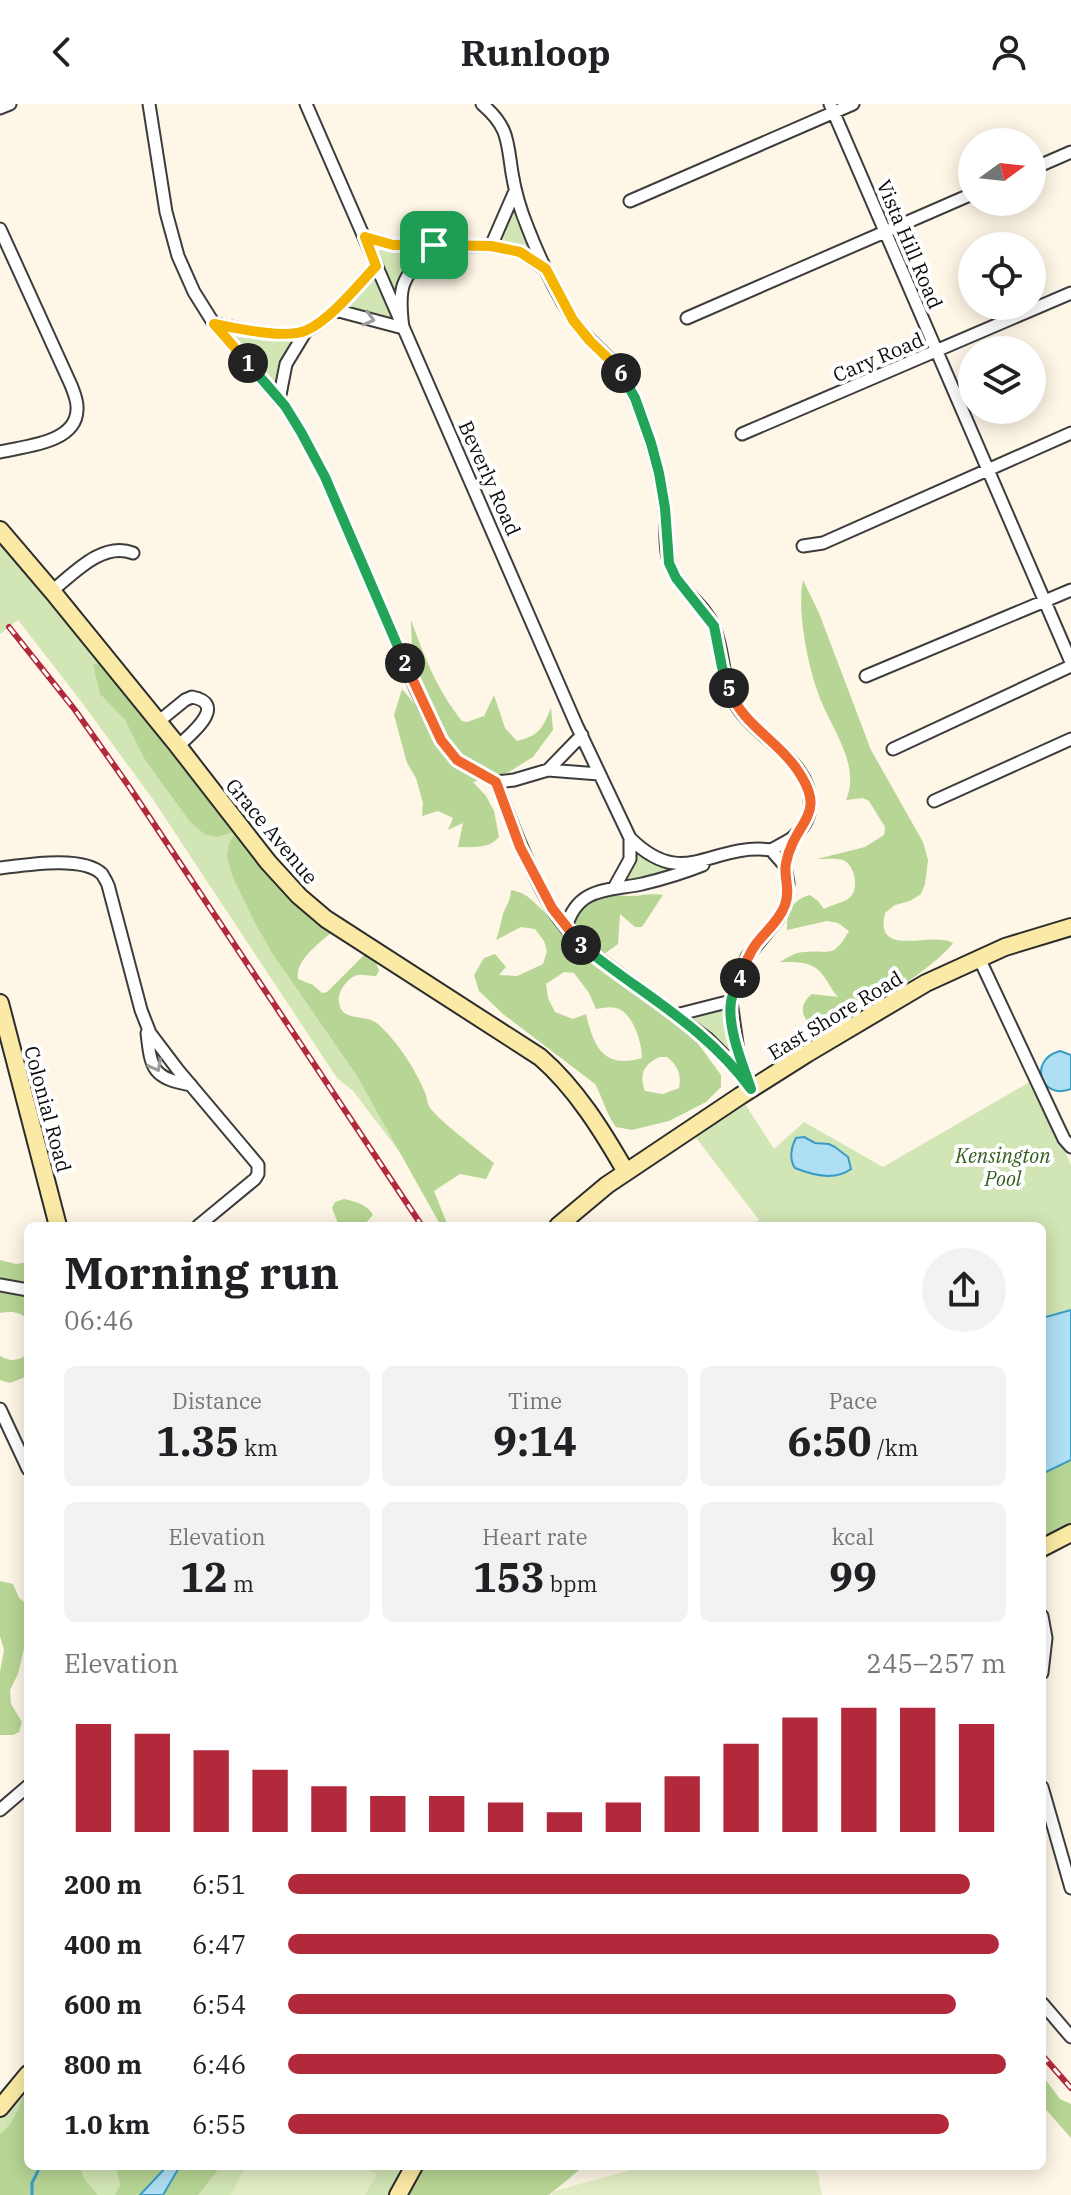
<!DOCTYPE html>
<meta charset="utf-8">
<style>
body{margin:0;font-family:"IBM Plex Serif",serif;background:#f2f2f2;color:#202124;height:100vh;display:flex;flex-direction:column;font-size:30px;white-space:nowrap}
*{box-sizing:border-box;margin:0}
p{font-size:26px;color:#757577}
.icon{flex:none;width:44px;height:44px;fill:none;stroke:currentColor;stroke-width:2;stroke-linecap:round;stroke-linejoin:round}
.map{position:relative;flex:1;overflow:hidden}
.details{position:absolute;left:24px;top:1118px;width:1022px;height:948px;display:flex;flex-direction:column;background:#fff;border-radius:12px;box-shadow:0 4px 20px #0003}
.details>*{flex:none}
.needle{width:52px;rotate:75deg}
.controls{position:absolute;left:958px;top:24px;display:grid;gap:16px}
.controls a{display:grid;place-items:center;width:88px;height:88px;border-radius:50%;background:#fff;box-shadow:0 4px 20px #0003;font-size:40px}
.pin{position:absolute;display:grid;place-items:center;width:68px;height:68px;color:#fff;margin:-34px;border-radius:16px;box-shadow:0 4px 12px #0006}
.km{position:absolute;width:40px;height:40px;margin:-20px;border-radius:50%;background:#222;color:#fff;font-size:22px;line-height:40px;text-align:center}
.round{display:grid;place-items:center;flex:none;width:84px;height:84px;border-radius:42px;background:#f2f2f2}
.summary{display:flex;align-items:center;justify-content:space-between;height:136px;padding:0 40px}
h1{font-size:44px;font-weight:700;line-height:60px}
.figures{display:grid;grid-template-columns:repeat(3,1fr);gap:12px;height:136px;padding:8px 40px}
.figures div{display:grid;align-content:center;border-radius:12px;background:#f2f2f2;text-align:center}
.figures b{font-size:40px;font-weight:700}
.figures small{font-size:22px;font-weight:400}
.figures p{font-size:22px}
.chart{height:224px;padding:16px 40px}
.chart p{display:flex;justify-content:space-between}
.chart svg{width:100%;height:144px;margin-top:8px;stroke:#b2293c;stroke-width:6}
ul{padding:0 40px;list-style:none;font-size:26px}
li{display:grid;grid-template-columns:128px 96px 1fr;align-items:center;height:60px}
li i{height:20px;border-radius:10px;background:#b2293c}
header{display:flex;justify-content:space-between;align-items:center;height:104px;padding:0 40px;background:#fff;font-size:36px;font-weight:700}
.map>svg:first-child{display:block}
</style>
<header><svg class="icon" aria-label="back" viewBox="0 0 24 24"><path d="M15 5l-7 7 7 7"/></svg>Runloop<svg class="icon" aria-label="person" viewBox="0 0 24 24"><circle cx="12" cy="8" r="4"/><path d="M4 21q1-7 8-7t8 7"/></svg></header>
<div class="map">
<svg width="1071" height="2091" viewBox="0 0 1071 2091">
<rect width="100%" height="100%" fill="#fef7e7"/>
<!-- green -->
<path fill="#d2e5b4" d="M515,87l31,78 -26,-17 -29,-6z
M365,133l69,8 -27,29 -4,54 -68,-18 41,-44z
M214,220l92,7 -20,33 -7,36z
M0,426l120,145 -20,19 25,26 20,40 45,62 15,13 13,2 19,-7 37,126 83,120 45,79 -49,-64 -16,-13 -185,-280 -72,-98 -62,-80 -18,14z
M630,734l14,14 59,13 -89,23 7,-9z
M731,897l20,88 -75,-74z
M1033,976l38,85v145l-29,8v-92h-292l9,-6 -69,-90 50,-34 34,53 30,-27 79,45z
M28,1970v92h386l-16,29h-398v-87z"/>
<!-- forest -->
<path fill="#b7d594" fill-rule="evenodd" d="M803,476l16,33 52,137 52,92 5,18 -3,24 -4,10 -11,7 -15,4 -10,8c-11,47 47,17 68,30 -14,21 -99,78 -125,83 -22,5 -35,-18 -16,-32l26,3c-5,-5 -7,-10 -11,-16 -12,-20 -25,-19 -47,-19 8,-5 16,-10 25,-10 26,-3 27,8 44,-21l-11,-8 -11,-2 -40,9c-1,-17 6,-31 23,-35l8,6 6,8c7,-4 18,-6 24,-10 12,-8 8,-33 -5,-39 -7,-2 -18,-1 -26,-1l48,-12 19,-12 1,-8 -16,-26 -6,-3 -17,2c16,-37 -18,-75 -29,-110 -10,-29 -20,-81 -14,-110z
M411,516c14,38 26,70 51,101l5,1 17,-6 10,-21 11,33 12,13c23,-6 25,-12 34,-33l2,22 -20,27 -26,16 -34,9 13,14 8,15 5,26c-10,12 -26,10 -41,10l5,-24 -15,7 5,-12 -15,-7 -16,5 1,-13 -7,-25 -9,-15 -13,-48 8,-26 12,14 12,22 -4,-38 -10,-35z
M93,560l13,1 123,147 109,115c-13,12 -44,32 -40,52l15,6 9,8 5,-1 40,-40h5l7,19 -3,5c-7,0 -12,-2 -18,-1 -10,2 -21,17 -19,27 2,21 27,11 39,22 20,18 38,46 48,71 1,4 1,8 3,11 6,12 52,46 65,57l-8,16 -26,-5 -26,17 14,35h-7l-84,-150 -83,-120 -21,-37 -21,-44 -5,-19 2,-12 7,-13 -18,6 -13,-2 -15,-13 -45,-62 -20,-40 -25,-26z
M511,786c19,4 20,11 34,22 7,6 17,9 25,13l20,-28c16,-3 24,-1 40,-1 13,0 18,-3 33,-1l-21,32h-7l-15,-13 -2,30 -23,17 96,73 30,41v12l-15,15 -37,19 -37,9 -16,-3c-10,-13 -13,-29 -21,-43l-92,-70 -24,-23 -5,-16 10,-17 11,-4 11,13 -7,8 18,1 26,-12 4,-13 -3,-10 -9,-12 -14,-2 -25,13c3,-8 4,-14 6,-22 2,-11 9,-16 9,-28zM564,868l10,1 15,20 7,16c6,-1 15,-3 20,-1 17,4 26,35 26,50 -39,11 -48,-11 -56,-44l-13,5 -18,-7 -7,-14 -2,-14zM659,953h8c10,7 15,18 12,31l-16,6 -18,-3c-6,-16 -2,-26 14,-34z
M344,1095c12,3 23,5 29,16l-10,11h-24l-7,-18 3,-6z
M0,1156l16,4 12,-2v58c-8,-9 -17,-9 -28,-7z
M28,1250v22l-18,7 -10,-3v-24c11,6 18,5 28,-2z
M1071,1356v73l-29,15v-74z
M0,1477l13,3 6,14 9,7v27l-10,42 -8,16 1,14 11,18 -3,10 -6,3h-13v-63l4,-22 -4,-14z
M1042,1971l18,24 11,5v34l-29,-33z
M28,1982v80h52l4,13 14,16h-98v-61c18,-13 18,-31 28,-48z
M116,2062l27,2 24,-2 -27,29h-25l5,-10z
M180,2062h41l-23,29h-35z
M414,2062h170l-35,29h-151z"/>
<!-- pitch -->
<path fill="#e3edc5" d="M246,2062h116l15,8 -12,21h-134z
M645,2062h168l5,8 4,21h-270l-1,-3z"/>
<!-- water -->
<path fill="#afdff3" stroke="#399bc6" stroke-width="2" d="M1060,947l11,4v34c-30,12 -44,-29 -11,-38z
M804,1033l11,6 14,1 6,3 13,10 3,12c-16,12 -39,6 -56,-1 -6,-9 -4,-21 1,-30z
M1071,1206v150l-29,14v-156z
M167,2062h13l-17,29h-23z"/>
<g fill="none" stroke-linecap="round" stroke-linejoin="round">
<!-- stream -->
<path stroke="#399bc6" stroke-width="3" d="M32,2091v-12l6,-12"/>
<!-- street casing -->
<g stroke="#3d3d3d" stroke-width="15">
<path id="street" d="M149,0l17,108 12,44 16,36 20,32 71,82 16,26 24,45 92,214 24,49 16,20 39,22 18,-2 34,-10 34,-35
M306,0l270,620 54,114c54,54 81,4 141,12l14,16 3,17 -2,20 -8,16 -31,38 -16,44 7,50 13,38
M482,0c27,23 25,37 30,69 3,18 8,36 15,53 12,31 27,63 45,92 12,20 31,32 45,49 16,21 24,47 32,71 8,23 13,48 16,71 2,23 -2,45 9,65 11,20 32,33 40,53 11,27 7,54 24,81 22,33 76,55 72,99 -1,13 -8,23 -18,31 -6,4 -14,8 -21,12
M830,0l241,558
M0,4l10,-4
M1032,65l39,-17
M630,97l223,-97
M0,125l71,156c3,8 7,16 6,25 -1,33 -52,36 -77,42
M365,133l28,8 98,1 24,-55
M491,142l29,6 25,17
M335,206l68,18c-6,-47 0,-49 31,-83
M687,214l285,-124
M215,220c22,4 73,16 93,6 24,-12 50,-45 68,-64
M279,296l7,-36 20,-33
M742,330l329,-141
M803,442l20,-3 248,-110
M52,487c22,-18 51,-50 81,-38
M866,572l205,-86
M158,618l27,-22 7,-3c37,7 -2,38 -14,49
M893,645l178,-83
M548,666l51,4
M496,678c16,42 32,85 55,125 8,14 20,26 31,39l126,93 23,23 13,17
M934,697l137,-62
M785,762l9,-29
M0,764c25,-3 83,-13 102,6 0,0 6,10 6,11l33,125 9,23 28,37 80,95v9l-3,5 -57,47
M614,784l16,-29v-21
M566,824c11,-42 43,-37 76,-44 21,-5 41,-11 61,-19
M979,854l75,160 10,21 7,8
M676,911l55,-14
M147,929c4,37 6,45 44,52
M0,1181l28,5
M0,1305l28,60
M1042,1512l4,22 -4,35
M1042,1683l29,101
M0,1706l28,-24
M1042,1899l29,34"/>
</g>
<!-- secondary casing -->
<g stroke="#2c2c2c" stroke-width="20">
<path id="secondary" d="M0,426l52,61 126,155 90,116 31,34 27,23 214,138c36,31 63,75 86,115
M0,899l58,223
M558,1122l49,-41 133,-89 68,-43 118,-70 79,-36 66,-20
M1042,1444l29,-15
M0,2004l28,-34
M398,2091l16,-29"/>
</g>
<!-- street -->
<use href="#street" stroke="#fff" stroke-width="11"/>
<!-- secondary -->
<use href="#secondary" stroke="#fbeaa5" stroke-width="16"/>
<!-- rail casing -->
<g stroke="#b2293c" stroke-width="6">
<path id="rail" d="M9,523l66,83 55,78 292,438
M1042,1951l29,33"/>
</g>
<!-- rail -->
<use href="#rail" stroke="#fff" stroke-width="3" stroke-dasharray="9" stroke-linecap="butt"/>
</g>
<!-- one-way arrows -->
<defs><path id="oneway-chevron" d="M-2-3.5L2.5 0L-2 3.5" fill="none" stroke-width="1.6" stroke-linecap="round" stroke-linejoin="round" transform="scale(2)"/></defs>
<g stroke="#9d9d9d">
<use href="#oneway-chevron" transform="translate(369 215) rotate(15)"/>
<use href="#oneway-chevron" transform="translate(156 962) rotate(62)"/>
</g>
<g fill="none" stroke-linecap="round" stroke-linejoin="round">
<!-- split-1 casing -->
<g stroke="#fff" stroke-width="16">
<path id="split-1" d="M248,259l-34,-39c22,4 73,16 93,6 24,-11 51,-45 69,-64l-11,-29 28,8h41"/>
</g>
<!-- split-2 casing -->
<g stroke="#fff" stroke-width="16">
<path id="split-2" d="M248,259l37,43 16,26 24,45 80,186"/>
</g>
<!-- split-3 casing -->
<g stroke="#fff" stroke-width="16">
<path id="split-3" d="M405,559l36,77 16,20 39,22 24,65 32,61 29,37"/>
</g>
<!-- split-4 casing -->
<g stroke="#fff" stroke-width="16">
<path id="split-4" d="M581,841c60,49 123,80 170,144 -8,-24 -24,-61 -20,-87 1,-8 6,-17 9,-24"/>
</g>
<!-- split-5 casing -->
<g stroke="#fff" stroke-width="16">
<path id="split-5" d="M729,584c12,36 47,51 67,80 34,48 -1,51 -10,95 -3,13 5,26 -1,42 -6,16 -19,26 -29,39 -8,11 -12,22 -16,34"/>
</g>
<!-- split-6 casing -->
<g stroke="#fff" stroke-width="16">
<path id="split-6" d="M621,269l14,25 16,45 8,30 6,35 4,55 7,15 38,48 8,41 7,21"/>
</g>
<!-- split-7 casing -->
<g stroke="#fff" stroke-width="16">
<path id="split-7" d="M434,141l57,1 29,6 26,17 27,51 17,21 25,24 6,8"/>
</g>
<!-- split-1 -->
<use href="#split-1" stroke="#f5b400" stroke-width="10"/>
<!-- split-2 -->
<use href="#split-2" stroke="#22a559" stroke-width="10"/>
<!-- split-3 -->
<use href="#split-3" stroke="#f0652b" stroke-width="10"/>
<!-- split-4 -->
<use href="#split-4" stroke="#22a559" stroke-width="10"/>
<!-- split-5 -->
<use href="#split-5" stroke="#f0652b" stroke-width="10"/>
<!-- split-6 -->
<use href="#split-6" stroke="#22a559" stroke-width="10"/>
<!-- split-7 -->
<use href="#split-7" stroke="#f5b400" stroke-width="10"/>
</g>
<g text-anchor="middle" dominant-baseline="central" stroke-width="8" stroke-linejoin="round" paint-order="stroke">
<!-- street labels -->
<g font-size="20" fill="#0a0a0a" stroke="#fff">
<text transform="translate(910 140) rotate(67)">Vista Hill Road</text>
<text transform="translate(878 253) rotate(-23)">Cary Road</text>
<text transform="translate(490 374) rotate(66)">Beverly Road</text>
<text transform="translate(272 727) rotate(50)">Grace Avenue</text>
<text transform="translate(835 911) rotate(-31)">East Shore Road</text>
<text transform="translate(48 1005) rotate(75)">Colonial Road</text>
</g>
<!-- park labels -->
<g font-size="20" font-style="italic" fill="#315d1e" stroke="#fff">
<text x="1003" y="1051">Kensington<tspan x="1003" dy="23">Pool</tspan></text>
</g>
</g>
</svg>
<div class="controls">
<a><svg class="needle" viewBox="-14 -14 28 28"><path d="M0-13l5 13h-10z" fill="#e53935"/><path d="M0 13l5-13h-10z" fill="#757577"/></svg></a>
<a><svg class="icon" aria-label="locate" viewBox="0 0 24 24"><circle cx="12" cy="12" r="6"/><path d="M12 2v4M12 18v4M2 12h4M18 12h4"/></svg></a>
<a><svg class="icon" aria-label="layers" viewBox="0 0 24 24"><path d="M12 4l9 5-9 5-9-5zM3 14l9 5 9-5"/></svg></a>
</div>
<div class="pin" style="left:434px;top:141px;background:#1e9e55"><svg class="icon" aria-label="arrive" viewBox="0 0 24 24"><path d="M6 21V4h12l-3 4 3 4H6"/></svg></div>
<b class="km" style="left:248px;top:259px">1</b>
<b class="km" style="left:405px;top:559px">2</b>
<b class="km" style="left:581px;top:841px">3</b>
<b class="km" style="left:740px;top:874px">4</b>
<b class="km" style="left:729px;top:584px">5</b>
<b class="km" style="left:621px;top:269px">6</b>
<section class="details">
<div class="summary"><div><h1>Morning run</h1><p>06:46</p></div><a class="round"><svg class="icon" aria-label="share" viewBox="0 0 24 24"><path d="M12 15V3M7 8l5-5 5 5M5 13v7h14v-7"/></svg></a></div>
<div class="figures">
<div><p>Distance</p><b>1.35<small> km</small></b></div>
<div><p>Time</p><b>9:14</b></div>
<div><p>Pace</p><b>6:50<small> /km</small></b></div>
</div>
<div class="figures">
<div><p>Elevation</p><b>12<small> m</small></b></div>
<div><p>Heart rate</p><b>153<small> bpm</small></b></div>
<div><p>kcal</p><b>99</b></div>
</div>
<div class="chart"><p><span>Elevation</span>245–257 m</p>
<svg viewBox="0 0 160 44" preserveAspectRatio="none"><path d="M5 44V11M15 44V14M25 44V19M35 44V25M45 44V30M55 44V33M65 44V33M75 44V35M85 44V38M95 44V35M105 44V27M115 44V17M125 44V9M135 44V6M145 44V6M155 44V11"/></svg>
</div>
<ul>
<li><b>200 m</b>6:51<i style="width:95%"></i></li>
<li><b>400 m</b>6:47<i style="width:99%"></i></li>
<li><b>600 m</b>6:54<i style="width:93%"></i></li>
<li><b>800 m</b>6:46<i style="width:100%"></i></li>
<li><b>1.0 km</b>6:55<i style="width:92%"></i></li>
</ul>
</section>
</div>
